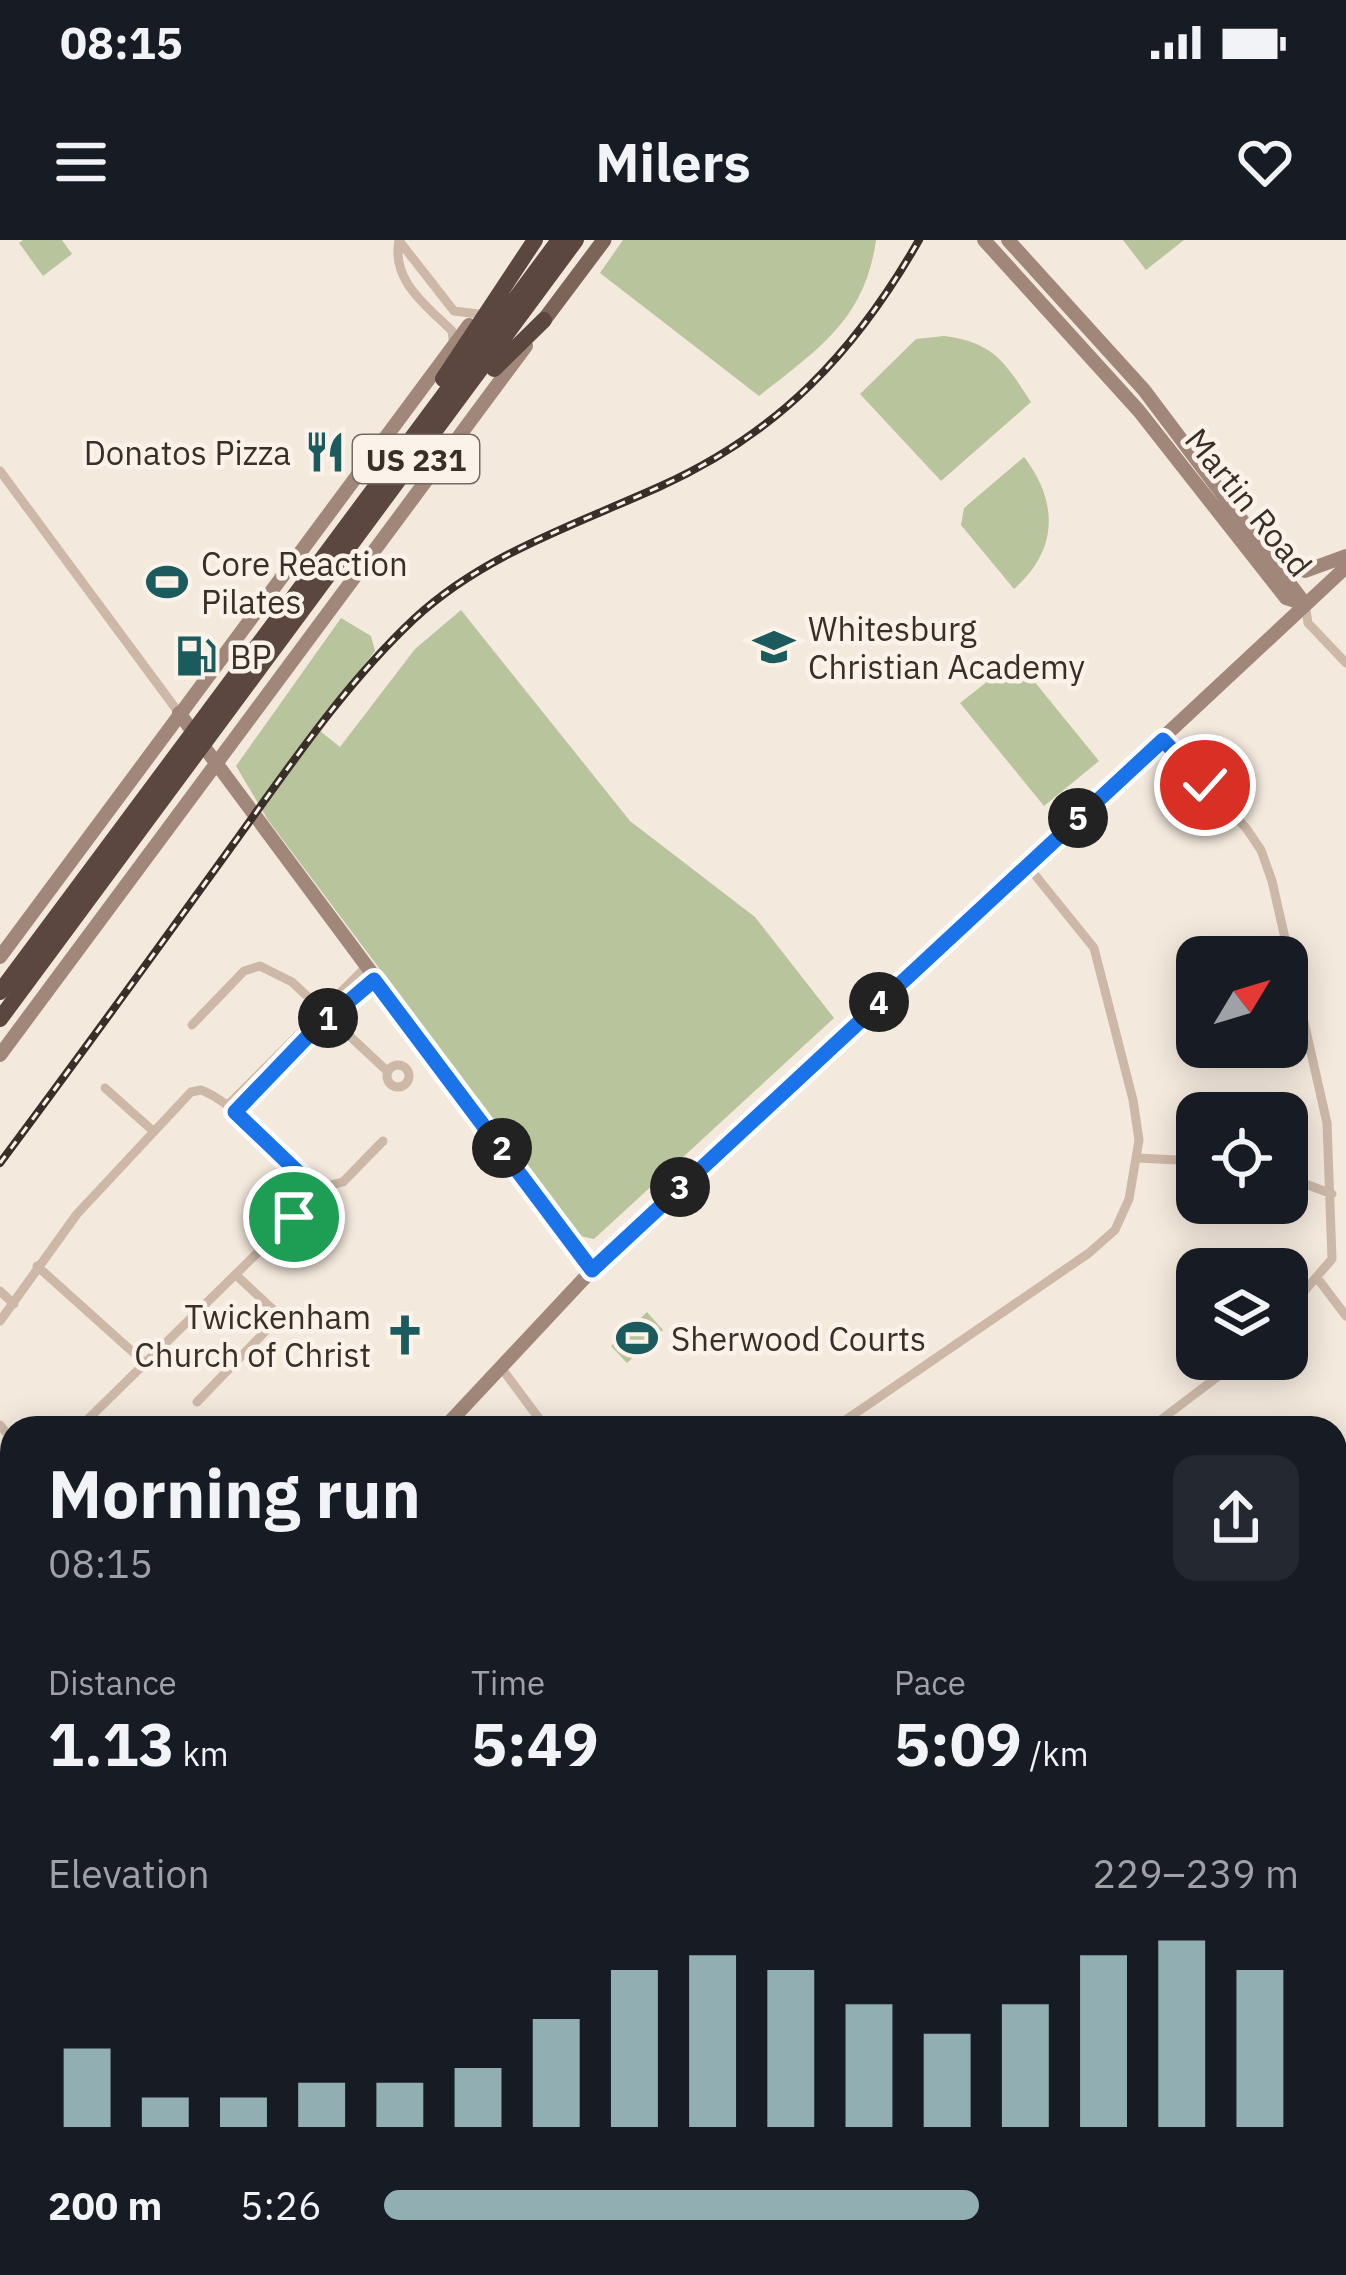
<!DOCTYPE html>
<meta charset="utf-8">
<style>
body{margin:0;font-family:"IBM Plex Sans",sans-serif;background:#242831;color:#f1f3f6;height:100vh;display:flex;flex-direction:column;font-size:45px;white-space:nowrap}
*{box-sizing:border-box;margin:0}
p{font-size:39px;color:#9ea1a6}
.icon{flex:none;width:66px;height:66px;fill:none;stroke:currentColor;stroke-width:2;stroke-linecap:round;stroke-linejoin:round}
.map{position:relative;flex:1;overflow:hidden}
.drawer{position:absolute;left:0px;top:1176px;width:1347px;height:861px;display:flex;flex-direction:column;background:#171b24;border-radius:36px 36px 0 0;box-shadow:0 6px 30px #0003}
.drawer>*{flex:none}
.needle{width:78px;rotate:52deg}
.buttons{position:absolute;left:1176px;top:696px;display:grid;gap:24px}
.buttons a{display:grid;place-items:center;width:132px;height:132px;border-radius:24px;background:#171b24;box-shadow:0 6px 30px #0003;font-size:60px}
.pin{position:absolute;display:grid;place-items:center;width:102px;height:102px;color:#fff;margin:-51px;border:6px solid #fff;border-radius:50%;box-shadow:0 3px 12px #0007}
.km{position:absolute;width:60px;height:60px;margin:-30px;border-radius:50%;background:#222;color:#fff;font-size:33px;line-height:60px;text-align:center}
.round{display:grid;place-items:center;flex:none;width:126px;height:126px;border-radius:24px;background:#242831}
.headline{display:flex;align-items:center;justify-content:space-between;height:204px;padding:0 48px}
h1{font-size:66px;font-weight:800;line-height:90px}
.metrics{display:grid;grid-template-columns:repeat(3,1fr);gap:18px;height:204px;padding:12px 48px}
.metrics div{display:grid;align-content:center}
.metrics b{font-size:60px;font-weight:800}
.metrics small{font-size:33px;font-weight:400}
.metrics p{font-size:33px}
.chart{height:336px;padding:24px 48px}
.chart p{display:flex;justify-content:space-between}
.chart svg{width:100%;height:216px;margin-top:12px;stroke:#91afb2;stroke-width:6}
ul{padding:0 48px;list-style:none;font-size:39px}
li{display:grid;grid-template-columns:192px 144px 1fr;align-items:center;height:90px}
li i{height:30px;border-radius:15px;background:#91afb2}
.status{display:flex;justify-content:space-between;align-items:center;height:84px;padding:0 60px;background:#171b24;direction:ltr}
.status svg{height:33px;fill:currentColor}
header{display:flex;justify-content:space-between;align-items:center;height:156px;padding:0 48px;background:#171b24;font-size:54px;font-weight:800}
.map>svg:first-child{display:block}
</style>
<div class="status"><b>08:15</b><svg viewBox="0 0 49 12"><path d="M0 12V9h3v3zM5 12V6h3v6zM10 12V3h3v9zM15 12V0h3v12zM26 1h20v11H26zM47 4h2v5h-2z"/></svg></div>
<header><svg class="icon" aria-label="menu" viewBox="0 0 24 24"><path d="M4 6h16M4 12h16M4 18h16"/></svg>Milers<svg class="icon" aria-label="heart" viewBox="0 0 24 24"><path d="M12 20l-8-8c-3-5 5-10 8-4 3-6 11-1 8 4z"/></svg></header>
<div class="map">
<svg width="1346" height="2035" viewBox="0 0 1346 2035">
<defs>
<pattern id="park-tufts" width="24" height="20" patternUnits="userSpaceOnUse" patternTransform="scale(3)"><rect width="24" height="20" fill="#b8c49c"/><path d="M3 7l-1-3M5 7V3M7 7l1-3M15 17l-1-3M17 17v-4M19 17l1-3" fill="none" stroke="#97a07f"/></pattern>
</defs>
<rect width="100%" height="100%" fill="#f4e9dd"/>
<!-- grass -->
<path fill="#b8c49c" d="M623,0h253c-11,80 -58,109 -117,156l-159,-123z
M1123,0h61l-38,30z
M944,96c49,6 61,26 87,66l-90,79 -81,-87 56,-55z
M1024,217c35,45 34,94 -10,132l-53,-64 3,-17z
M461,370l169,211 125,96 79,101 -240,221 -14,-3 -312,-416 -32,-54 105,-148 30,18 4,15 -60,76 25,20 75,-98z
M1016,419l83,102 -55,45 -84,-103z
M647,1072l16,18 -36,33 -16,-17z"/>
<!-- park -->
<path fill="url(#park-tufts)" d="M23,0h39l10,14 -29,22 -24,-33z"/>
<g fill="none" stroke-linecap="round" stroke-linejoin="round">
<!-- street -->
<path stroke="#cdb8a8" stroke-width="9" d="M399,0c-8,41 27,65 53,91l2,16
M400,2l54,69 24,3
M0,231l179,242
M1305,364l3,19 38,40
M1163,500l83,88 15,22 11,31 55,242 5,136 -45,52
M192,785l52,-54 16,-5 32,16 94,88
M387 836a11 11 0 1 1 22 0a11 11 0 1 1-22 0Z
M105,848l47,42
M228,865l137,-137
M235,872l72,-76 67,-56
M1138,918l59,3
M1287,937l45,17
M306,951l37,-9 40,-41
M37,1026l108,97
M1318,1039l28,37
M0,1051l14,13
M0,1081l77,-107 114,-122 10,-2c26,9 103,73 105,101l-12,26 -215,211
M500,1126l46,62
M197,1162l83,-86 -43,-40
M0,1185l12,15
M834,1188l255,-175 26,-23 14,-31 10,-59 -6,-40 -39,-152 -67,-83
M1150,1188l91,-69
M1335,1380l11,15
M1335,1690l11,15
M0,1813l12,-9
M1335,1991l11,15
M0,2009l12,-9
M423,2025l8,10
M668,2025l7,10
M1131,2025l8,10
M227,2035l14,-10
M685,2035l14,-10
M1015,2035l14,-10
M1338,2035l8,-6"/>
<!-- secondary -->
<path stroke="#a18779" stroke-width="14" d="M984,0l155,171 147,187 19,6
M1008,0l136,150 161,214
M1278,321l27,10 41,-15
M179,473l413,557
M0,717l469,-632
M0,815l526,-709
M444,1188l148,-158 754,-703
M0,1604l12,-9"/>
<!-- primary -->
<path stroke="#7d6459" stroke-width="15" d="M544,80l60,-80"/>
<!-- highway -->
<path stroke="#5b473f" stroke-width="16" d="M494,129l50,-49
M443,139l92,-139
M0,752l559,-752
M0,779l576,-779"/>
<!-- rail casing -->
<g stroke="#3a2e29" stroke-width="8">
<path id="rail" d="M0,923c80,-107 158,-215 237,-324 54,-75 109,-156 177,-220 70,-65 161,-94 247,-133 118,-53 195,-135 258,-246"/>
</g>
<!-- rail -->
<use href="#rail" stroke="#fbf3ea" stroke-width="3" stroke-dasharray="9" stroke-linecap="butt"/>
</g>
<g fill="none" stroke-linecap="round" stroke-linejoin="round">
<!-- route casing -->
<g stroke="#fff" stroke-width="24">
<path id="route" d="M294,977l10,-13 1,-25 -70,-67 73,-76 66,-56 218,290 571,-530 42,45"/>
</g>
<!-- route -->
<use href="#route" stroke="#1a73e8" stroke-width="15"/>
</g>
<!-- icons -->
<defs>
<g id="restaurant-bare" transform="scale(3.24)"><path d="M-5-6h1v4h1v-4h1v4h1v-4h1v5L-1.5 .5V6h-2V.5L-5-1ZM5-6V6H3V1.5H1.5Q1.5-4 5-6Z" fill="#1b5b5e" stroke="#fbf3ea" stroke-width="2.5" paint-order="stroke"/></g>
<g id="stadium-bare" transform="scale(3.24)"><path d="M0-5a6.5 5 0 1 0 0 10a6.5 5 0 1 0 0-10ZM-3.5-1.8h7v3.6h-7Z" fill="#1b5b5e" stroke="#fbf3ea" stroke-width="2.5" paint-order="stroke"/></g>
<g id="school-bare" transform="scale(3.24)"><path d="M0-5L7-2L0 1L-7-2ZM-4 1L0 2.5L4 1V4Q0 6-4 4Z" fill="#1b5b5e" stroke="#fbf3ea" stroke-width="2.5" paint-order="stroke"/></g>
<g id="fuel-bare" transform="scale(3.24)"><path d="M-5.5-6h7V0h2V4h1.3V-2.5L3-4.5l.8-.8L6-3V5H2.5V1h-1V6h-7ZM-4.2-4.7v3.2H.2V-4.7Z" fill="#1b5b5e" stroke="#fbf3ea" stroke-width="2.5" paint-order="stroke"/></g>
<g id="church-bare" transform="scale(3.24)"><path d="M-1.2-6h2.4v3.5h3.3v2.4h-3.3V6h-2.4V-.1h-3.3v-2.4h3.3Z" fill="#1b5b5e" stroke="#fbf3ea" stroke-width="2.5" paint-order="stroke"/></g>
</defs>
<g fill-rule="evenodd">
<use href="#restaurant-bare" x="325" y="212"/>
<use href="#stadium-bare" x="167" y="342"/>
<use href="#school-bare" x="774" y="407"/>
<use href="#fuel-bare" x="196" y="416"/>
<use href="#church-bare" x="405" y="1095"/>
<use href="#stadium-bare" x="637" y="1098"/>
</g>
<g text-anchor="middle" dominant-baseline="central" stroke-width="9" stroke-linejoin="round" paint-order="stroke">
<!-- shield labels -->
<rect fill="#fbf3ea" stroke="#746963" stroke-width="3" x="353" y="195" width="126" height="48" rx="9"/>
<g font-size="30" font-weight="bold" fill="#3a2e29">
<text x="416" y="219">US 231</text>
</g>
<!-- poi labels -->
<g font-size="33" fill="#3a2e29" stroke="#fbf3ea" text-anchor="start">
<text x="291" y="212" text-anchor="end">Donatos Pizza</text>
<text x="201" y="323">Core Reaction<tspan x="201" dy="38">Pilates</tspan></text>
<text x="808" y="388">Whitesburg<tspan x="808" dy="38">Christian Academy</tspan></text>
<text x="230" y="416">BP</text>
<text x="371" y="1076" text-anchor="end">Twickenham<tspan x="371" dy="38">Church of Christ</tspan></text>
<text x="671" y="1098">Sherwood Courts</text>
</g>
<!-- street labels -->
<g font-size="33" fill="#3a2e29" stroke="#fbf3ea">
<text transform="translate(1249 262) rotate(51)">Martin Road</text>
</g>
</g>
</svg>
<div class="buttons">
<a><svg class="needle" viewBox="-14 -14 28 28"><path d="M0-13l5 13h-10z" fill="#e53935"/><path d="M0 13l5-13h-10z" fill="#9ea1a6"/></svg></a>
<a><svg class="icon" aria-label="locate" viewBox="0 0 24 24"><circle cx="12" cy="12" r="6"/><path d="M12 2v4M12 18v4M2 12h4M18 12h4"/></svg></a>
<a><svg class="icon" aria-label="layers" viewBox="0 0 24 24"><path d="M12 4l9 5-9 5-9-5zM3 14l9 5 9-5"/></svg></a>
</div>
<div class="pin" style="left:294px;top:977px;background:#1e9e55"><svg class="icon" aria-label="arrive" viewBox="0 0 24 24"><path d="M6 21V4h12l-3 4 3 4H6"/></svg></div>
<div class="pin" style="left:1205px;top:545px;background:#d93025"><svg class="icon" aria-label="check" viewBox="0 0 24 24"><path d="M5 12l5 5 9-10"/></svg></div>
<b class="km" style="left:328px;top:778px">1</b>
<b class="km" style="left:502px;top:908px">2</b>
<b class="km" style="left:680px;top:947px">3</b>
<b class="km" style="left:879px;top:762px">4</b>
<b class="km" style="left:1078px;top:578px">5</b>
<section class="drawer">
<div class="headline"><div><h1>Morning run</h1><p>08:15</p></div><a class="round"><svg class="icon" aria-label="share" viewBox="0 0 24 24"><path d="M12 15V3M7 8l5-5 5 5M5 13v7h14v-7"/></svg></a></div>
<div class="metrics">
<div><p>Distance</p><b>1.13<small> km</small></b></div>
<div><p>Time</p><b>5:49</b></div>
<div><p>Pace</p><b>5:09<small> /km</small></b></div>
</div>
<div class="chart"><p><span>Elevation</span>229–239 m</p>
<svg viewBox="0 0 160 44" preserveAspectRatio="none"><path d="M5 44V28M15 44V38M25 44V38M35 44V35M45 44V35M55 44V32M65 44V22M75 44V12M85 44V9M95 44V12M105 44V19M115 44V25M125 44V19M135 44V9M145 44V6M155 44V12"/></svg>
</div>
<ul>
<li><b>200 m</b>5:26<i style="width:65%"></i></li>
</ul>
</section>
</div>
